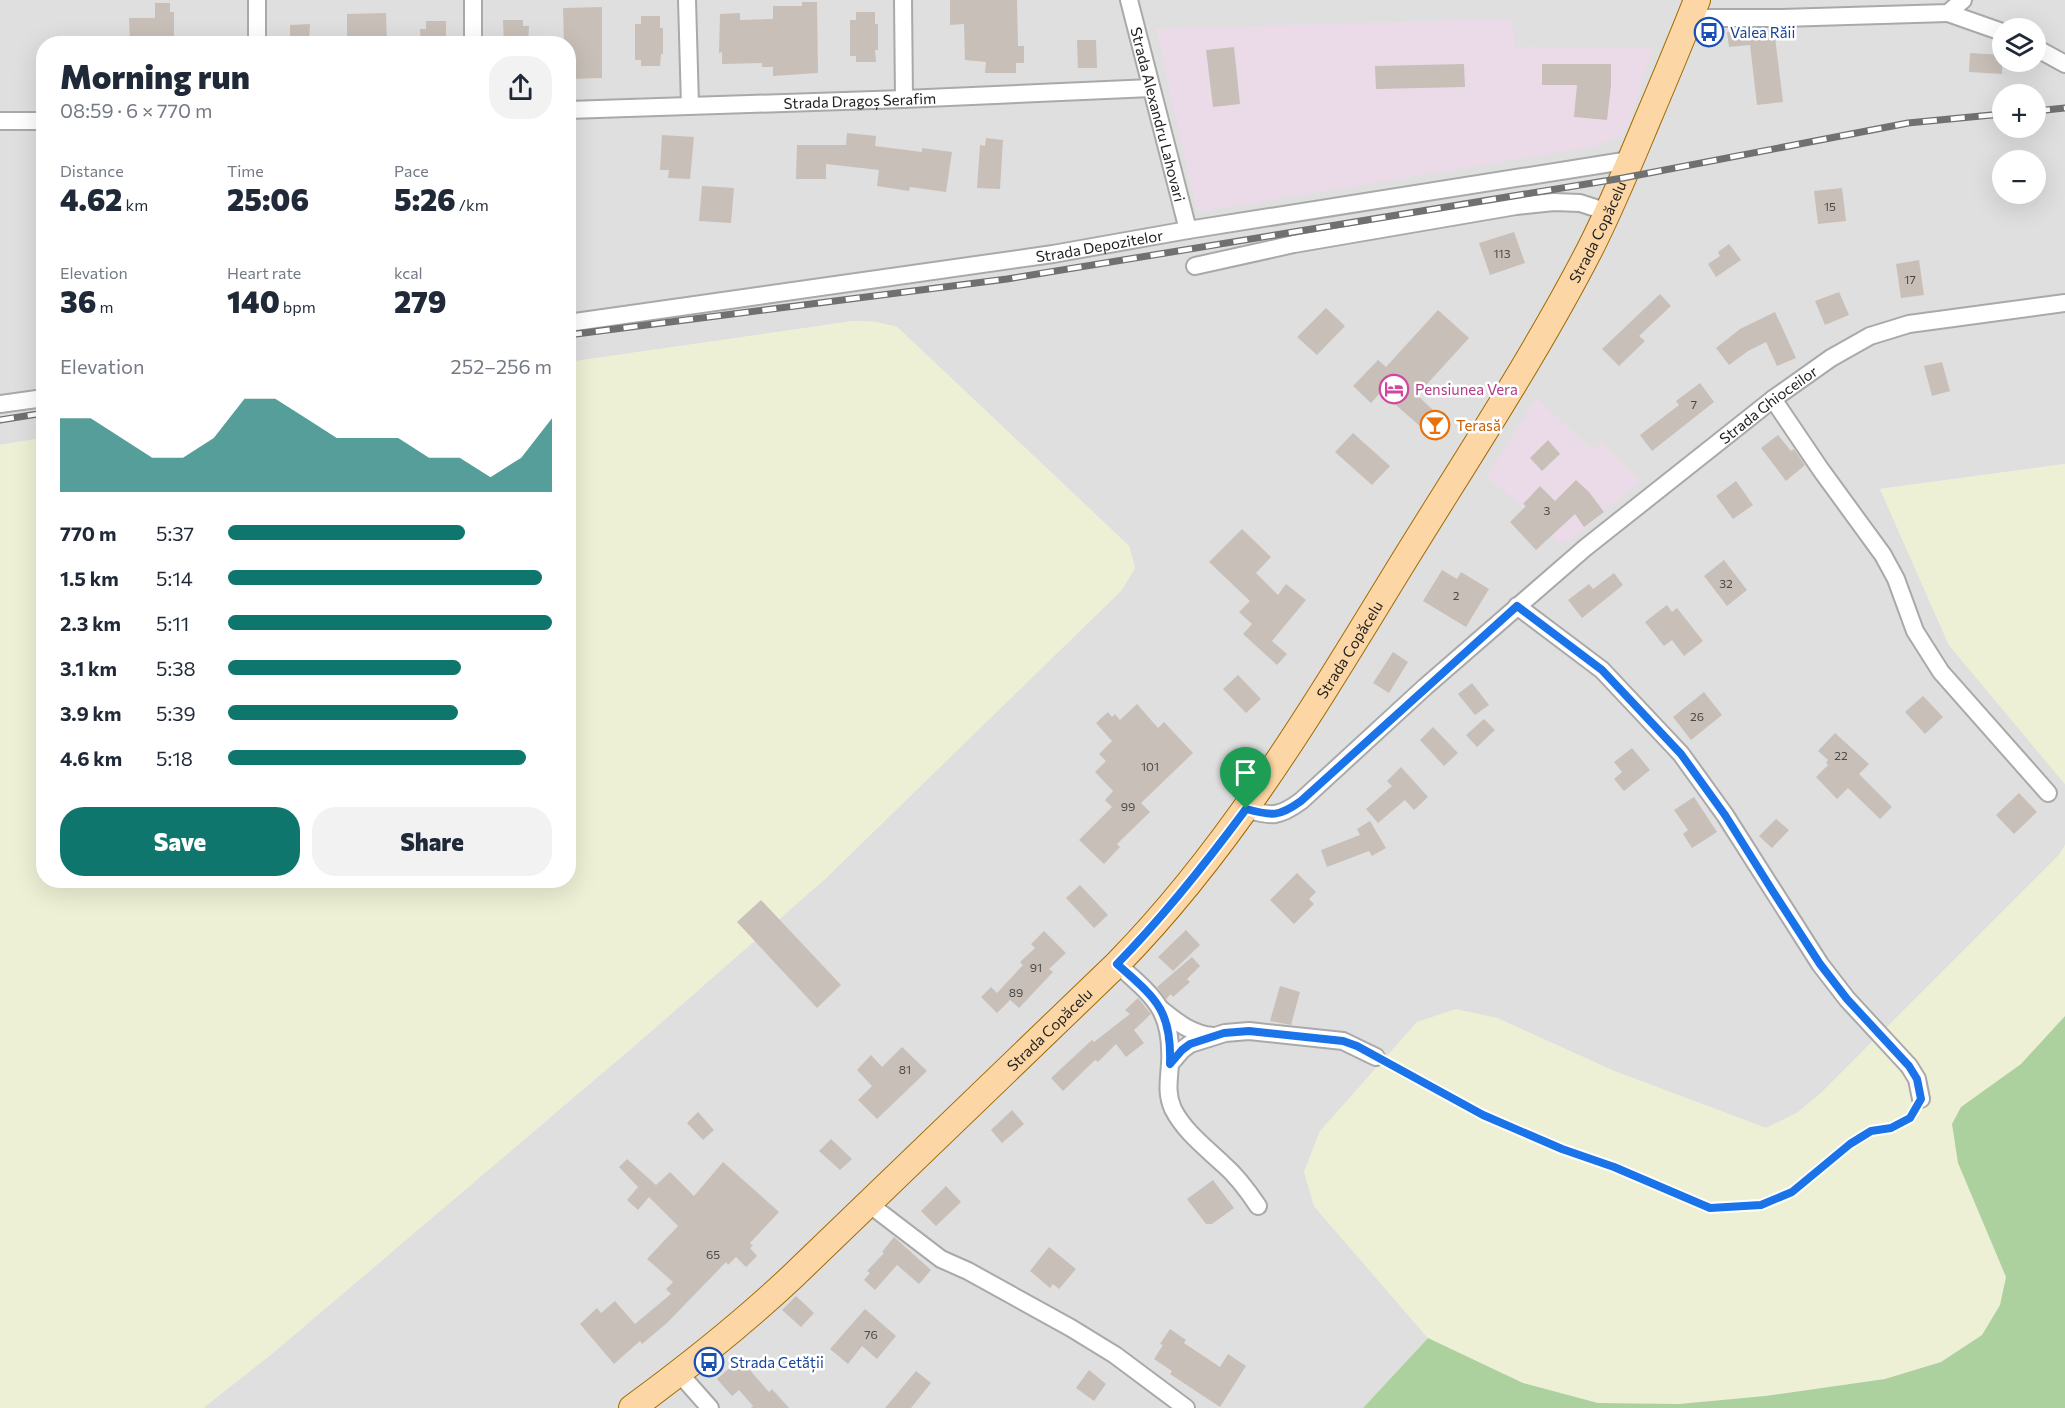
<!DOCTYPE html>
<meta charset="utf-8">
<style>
body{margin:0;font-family:Commissioner,sans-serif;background:#f2f2f3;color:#1f2937;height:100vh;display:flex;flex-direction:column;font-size:22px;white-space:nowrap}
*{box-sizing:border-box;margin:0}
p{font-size:20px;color:#747a83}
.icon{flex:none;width:33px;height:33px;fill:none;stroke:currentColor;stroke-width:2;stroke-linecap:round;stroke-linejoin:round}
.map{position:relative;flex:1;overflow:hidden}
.details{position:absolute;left:36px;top:36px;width:540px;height:852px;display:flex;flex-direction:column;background:#fff;border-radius:24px;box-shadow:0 6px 24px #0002}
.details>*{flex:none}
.controls{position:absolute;left:1992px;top:18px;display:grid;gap:12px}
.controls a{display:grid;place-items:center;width:54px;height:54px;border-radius:50%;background:#fff;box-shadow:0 6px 24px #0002;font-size:30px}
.pin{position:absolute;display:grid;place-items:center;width:51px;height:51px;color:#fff;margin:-62px -26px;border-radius:50% 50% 50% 0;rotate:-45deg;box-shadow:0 0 6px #0007}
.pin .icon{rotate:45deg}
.round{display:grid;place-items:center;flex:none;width:63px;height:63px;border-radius:24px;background:#f2f2f3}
.summary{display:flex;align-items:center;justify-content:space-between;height:102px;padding:0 24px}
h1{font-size:33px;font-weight:800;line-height:45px}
.figures{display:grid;grid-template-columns:repeat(3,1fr);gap:9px;height:102px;padding:6px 24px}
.figures div{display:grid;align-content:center}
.figures b{font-size:30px;font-weight:800}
.figures small{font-size:16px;font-weight:400}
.figures p{font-size:16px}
.chart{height:168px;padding:12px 24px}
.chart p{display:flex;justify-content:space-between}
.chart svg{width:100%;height:108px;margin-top:6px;fill:#0f766e;opacity:.7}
.button{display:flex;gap:12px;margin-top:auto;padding:12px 24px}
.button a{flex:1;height:69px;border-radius:24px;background:#0f766e;color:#fff;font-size:24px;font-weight:800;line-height:69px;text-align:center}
.button a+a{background:#f2f2f3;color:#1f2937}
ul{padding:0 24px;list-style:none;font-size:20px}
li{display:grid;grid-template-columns:96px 72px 1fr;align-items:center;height:45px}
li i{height:15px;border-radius:8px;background:#0f766e}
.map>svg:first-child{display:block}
</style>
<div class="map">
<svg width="2065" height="1408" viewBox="0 0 2065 1408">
<rect width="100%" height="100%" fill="#f2efe9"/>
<!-- residential -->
<path fill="#e0dfdf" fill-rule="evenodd" d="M0,0h2065v464l-185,25 69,156 116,139v61l-6,10 -239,239 -23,19 -31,15 -152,-57 -117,-53 -183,188 114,132 -65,70h-1160l71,-56 373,-317 179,-157 295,-288 14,-22 -6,-22 -232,-219 -21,-5 -22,-1 -285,41 -1,-318h-524l-1,394 -43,7zM2002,28h34v34h-34zM2002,94h34v34h-34zM2002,160h34v34h-34z"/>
<!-- industrial -->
<path fill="#ebdbe8" d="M1511,19l4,28 138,1 -24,76 -8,12 -30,11 -394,65 -41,-183z
M1536,398l56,52 11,-7 37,38 -72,61 -2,-2 -6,4 -46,-44 -27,-23z"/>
<!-- farmland -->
<path fill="#eef0d5" d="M854,321l22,1 21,5 232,219 6,22 -13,22 -296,288 -179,157 -373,317 -71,56h-203v-963l43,-7 1,442h524l1,-518z
M2065,464v320l-116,-139 -69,-156z
M2065,845v171l-44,48 -60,43 -3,56 48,114 -6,28 -18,30 -41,27 -56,17 -120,17 -86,8 -81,-1 -75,-20 -95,-45 -114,-132 -10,-34 16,-41 97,-109 39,-13 41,9 117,53 152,57 31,-15 23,-19 239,-239z"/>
<!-- forest -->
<path fill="#add19e" d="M2065,1016v392h-702l65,-70 95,45 75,20 81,1 86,-8 120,-17 56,-17 41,-27 18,-30 6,-28 -48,-114 -6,-39 9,-17 60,-43z"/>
<!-- building -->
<path fill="#c7bfb8" d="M950,0h67l1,46h6v17h-8v10h-31l1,-11 -21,-2 -1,-36 -14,1z
M802,2h15l1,71 -45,3v-9h-11v-4l-40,1v-12l-3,1 1,-39 20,-1v7l33,-1v-13h29z
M155,3h15v9h4v32h-44l-1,-26h26z
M602,7v71l-34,1v-35h-4l-1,-36z
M856,12h19v12h3v26h-3l1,12h-20v-6h-6v-36h6z
M386,13l1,31h-40v-30z
M641,16h19v12h3v26h-2l-1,12h-19v-6h-6v-36h6z
M503,20h20v6h6l-1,18h-24z
M426,21h20v23h-25l-1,-15h6z
M310,24l-1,20h-19v-19z
M1774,29l9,73 -26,3 -7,-60 -21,2 -2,-15z
M1077,40h19l1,28h-19z
M1234,47l6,57 -27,3 -7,-57z
M1970,53l32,2v19l-33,-2z
M1464,64l1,23 -89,2 -1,-23z
M1542,64h69v21l-4,35 -33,-3 3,-32h-35z
M847,133l29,3 -1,10 47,6v-4l30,4 -6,40 -36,-5 -1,4 -32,-5 2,-16 -53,-6v15h-30l1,-34h49z
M662,135l32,2 -4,42 -22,-1 1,-8h-9z
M986,138l17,2 -3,49 -23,-1 3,-43 5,1z
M702,186l32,2 -3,35 -32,-2z
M1842,188l4,33 -28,3 -4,-33z
M1514,232l11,31 -35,12 -11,-32z
M1729,244l12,16 -25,17 -8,-13 12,-8 -2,-4z
M1919,260l5,35 -23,3 -5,-34z
M1839,292l10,23 -24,10 -10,-24z
M1660,294l11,12 -32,30 6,5 -26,25 -17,-17z
M1326,308l19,18 -28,29 -20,-18z
M1438,310l31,28 -52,57 33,31 -13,15 -56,-49 -10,11 -18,-17 25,-26 8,7z
M1775,312l21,46 -19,8 -11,-24 -18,9 -19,14 -13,-17 24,-19z
M1942,362l8,29 -18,5 -8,-30z
M1700,383l14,19 -62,49 -12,-16 39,-30 -3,-4z
M1353,433l37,33 -18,19 -37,-33z
M1778,435l13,16 3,-2 11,16 -19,16 -25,-33z
M1548,440l12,14 -18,17 -12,-13z
M1576,480l13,12 15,20 -20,15 -9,-13 -39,36 -26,-28 16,-16 -3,-2 17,-18 15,15z
M1736,481l17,24 -20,14 -17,-23z
M1242,529l29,28 -15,16 22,22 8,-11 20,16 -34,41 15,13 -10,11 -34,-31 9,-10 -13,-12 11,-11 -41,-39z
M1724,560l23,30 -20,16 -23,-30z
M1442,570l15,9 4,-7 28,17 -23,38 -43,-26z
M1614,573l9,12 -41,33 -14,-18 21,-16 4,5z
M1667,605l5,7 5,-4 26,33 -19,15 -12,-16 -8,6 -19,-24z
M1393,652l15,10 -19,31 -16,-10z
M1238,675l23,24 -15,14 -23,-24z
M1472,683l17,22 -14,10 -17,-21z
M1704,692l18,23 -31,25 -18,-23z
M1923,696l20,21 -18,17 -20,-22z
M1137,704l21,24 6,-6 29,31 -52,50 9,9 -33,32 3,3 -16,17 -25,-24 33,-33 -7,-7 8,-9 -18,-19 11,-11 -7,-7 13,-13 -16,-18 12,-11 4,5 3,-3 5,6z
M1484,719l11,11 -18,17 -11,-12z
M1433,727l25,26 -14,13 -24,-26z
M1835,733l34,31 -10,10 33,33 -12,12 -32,-31 -11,11 -21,-22 12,-12 -2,-2 2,-3 -10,-9z
M1632,748l18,22 -26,21 -10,-12 8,-7 -8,-10z
M1401,767l27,30 -14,13 -9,-10 -27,23 -12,-14 26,-23 -5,-5z
M2019,793l18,19 -23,22 -18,-19z
M1694,797l23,35 -25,16 -9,-14 5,-4 -14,-20z
M1776,819l13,11 -17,18 -13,-12z
M1370,821l16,27 -14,8 -3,-5 -42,16 -6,-17 39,-15 -3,-6z
M1297,873l19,19 -7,7 5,5 -20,20 -24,-24z
M1080,885l28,30 -14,13 -28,-30z
M761,900l80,85 -24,23 -80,-86z
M1186,930l14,15 -27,26 -15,-14z
M1044,931l22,22 -17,16 4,3 -34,36 -9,-8 -13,13 -16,-16 10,-10 6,6 26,-28 -3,-3 15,-14 -4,-4z
M1192,957l8,9 -13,13 3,3 -17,15 -2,-3 -5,5 -9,-12z
M1280,986l20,6 -9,33 -21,-4z
M1138,998l13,16 -17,16 10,13 -18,14 -10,-13 -18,18 -3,-2 -32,31 -12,-13 41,-38 2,2 36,-28 -5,-4z
M902,1047l25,24 -50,48 -19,-19 14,-14 -15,-16 14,-15 11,12z
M1012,1110l12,14 -22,19 -11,-13z
M698,1112l16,18 -11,10 -16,-17z
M831,1139l21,20 -12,11 -21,-19z
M627,1159l29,26 14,-13 24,24 29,-34 56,50 -29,31 3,3 -3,2 7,8 -11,11 -10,-10 -8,8 -2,-3 -59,61 -25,21 -2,-3 -26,23 -34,-40 17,-16 4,5 14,-12 20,23 36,-30 -5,-5 7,-7 -26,-23 31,-33 -29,-29 -11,13 -11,-10 11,-13 -19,-20z
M1213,1180l21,28 -22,16h-6l-19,-25z
M946,1186l15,16 -25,24 -15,-15z
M894,1237l37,33 -12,14 -22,-19 -22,25 -11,-10 6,-7 -3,-2 17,-18 -2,-1z
M1049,1247l27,22 -17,20 -6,-5 -3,4 -20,-17z
M796,1296l18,17 -13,14 -19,-17z
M865,1309l31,27 -19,23 -15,-13 -14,18 -18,-15z
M1170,1329l16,11 -2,3 36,24 8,-13 18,12 -26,41 -50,-33 2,-3 -18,-12 9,-14 -3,-1z
M740,1359l29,33 3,-3 17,19h-38l2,-2 -14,-16 -7,6 -15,-17z
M1089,1370l17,14 -12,17 -18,-13z
M916,1371l15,12 -20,25h-26z"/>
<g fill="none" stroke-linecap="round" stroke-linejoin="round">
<!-- minor casing -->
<g stroke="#a9a9a9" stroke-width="20">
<g id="minor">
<path d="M257,0v44"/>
<path d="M687,0l3,105"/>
<path d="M903,0l1,99"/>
<path id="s1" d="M1129,0l59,230"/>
<path d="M1948,13l54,19"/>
<path d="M1690,18h92l166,-5 15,-13"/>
<path d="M473,44v-44"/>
<path d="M2036,48l29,16"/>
<path id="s2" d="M568,110l336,-11 247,-11"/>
<path d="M0,121h44"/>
<path d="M1195,266l99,-22 222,-38 38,-4 26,1 28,9"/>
<path id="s3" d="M568,323l485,-69 135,-24 442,-70"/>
<path d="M1773,399l48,71 62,85 13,24 19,52 26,41 107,121"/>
<path d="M0,404l44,-6"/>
<path d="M1517,606l85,64 79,84 44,61 95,149 27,35 62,67 8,13 4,20"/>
<path id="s4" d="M1246,809c26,8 33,8 55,-8l124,-114 160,-139 188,-149 58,-41 39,-22 39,-12 156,-21"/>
<path d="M1117,964c37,33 56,46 53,100 -1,16 -4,30 3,45 11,22 32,38 50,55 14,12 25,27 35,42"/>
<path d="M1162,1010c16,13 30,24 51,26"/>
<path d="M1170,1064l12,-14 8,-6 35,-11 24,-2 94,10 33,16"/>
<path d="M869,1204l72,55 27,12 103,57 44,27 71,53"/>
<path d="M679,1373l31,35"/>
</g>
</g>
<!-- primary casing -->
<g stroke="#a06b00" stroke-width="28">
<g id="primary">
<path id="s5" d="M632,1408c56,-41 110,-84 161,-132l324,-312c113,-115 196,-255 280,-392 65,-106 135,-211 192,-321 22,-43 40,-87 58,-130 17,-40 34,-80 50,-121"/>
</g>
</g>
<!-- path -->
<path stroke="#fa8072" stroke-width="3" stroke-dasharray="3 3" stroke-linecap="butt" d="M1391,1065l92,50 79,34 52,18 96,41 51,-3 31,-13 58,-48 21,-14 20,-2 19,-10 3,-4"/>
<!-- minor -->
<use href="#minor" stroke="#fff" stroke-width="16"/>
<!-- primary -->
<use href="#primary" stroke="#fcd6a4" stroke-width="26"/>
<!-- rail casing -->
<g stroke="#707070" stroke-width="7">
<path id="rail" d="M2036,111l29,-3
M568,335l439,-56 616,-101 285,-55 94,-9
M0,420l44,-7"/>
</g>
<!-- rail -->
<use href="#rail" stroke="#fff" stroke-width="4.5" stroke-dasharray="14" stroke-linecap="butt"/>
</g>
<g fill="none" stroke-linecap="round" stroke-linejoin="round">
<!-- route casing -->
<g stroke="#fff" stroke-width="12">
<path id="route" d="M1517,606l85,64 79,84 44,61 47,75 48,74 27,35 62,67 8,13 4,20 -11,19 -19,10 -20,3 -21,13 -58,48 -31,13 -51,3 -96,-41 -52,-18 -79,-34 -126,-69 -14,-5 -94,-10 -25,2 -34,11 -8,6 -12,14c2,-55 -15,-66 -53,-100 47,-48 89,-101 129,-155 26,7 33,8 55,-8z"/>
</g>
<!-- route -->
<use href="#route" stroke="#1a73e8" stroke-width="8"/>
</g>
<!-- icons -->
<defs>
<g id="bus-ring" transform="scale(1.5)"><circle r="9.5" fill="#fff" stroke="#1a4fb4" stroke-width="1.5"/><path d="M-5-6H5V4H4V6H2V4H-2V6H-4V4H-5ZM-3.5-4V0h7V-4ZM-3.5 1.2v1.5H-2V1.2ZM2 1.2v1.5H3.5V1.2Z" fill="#1a4fb4"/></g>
<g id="hotel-ring" transform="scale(1.5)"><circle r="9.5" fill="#fff" stroke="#d1479c" stroke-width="1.5"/><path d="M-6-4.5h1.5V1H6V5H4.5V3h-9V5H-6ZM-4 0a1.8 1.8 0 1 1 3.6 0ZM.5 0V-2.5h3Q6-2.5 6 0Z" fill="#d1479c"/></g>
<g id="bar-ring" transform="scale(1.5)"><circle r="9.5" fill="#fff" stroke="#e8710a" stroke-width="1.5"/><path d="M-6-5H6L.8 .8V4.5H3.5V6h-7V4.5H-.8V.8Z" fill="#e8710a"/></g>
</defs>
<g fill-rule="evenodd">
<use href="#bus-ring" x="1709" y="32"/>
<use href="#hotel-ring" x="1394" y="389"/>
<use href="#bar-ring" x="1435" y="425"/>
<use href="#bus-ring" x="709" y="1362"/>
</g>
<g text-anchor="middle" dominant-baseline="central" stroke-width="5" stroke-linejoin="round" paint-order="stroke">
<!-- number labels -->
<g font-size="12" fill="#4b4948">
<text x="1830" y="206">15</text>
<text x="1502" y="253">113</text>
<text x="1910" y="279">17</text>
<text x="1694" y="404">7</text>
<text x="1547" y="510">3</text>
<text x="1726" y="583">32</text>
<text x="1456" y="595">2</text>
<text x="1697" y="716">26</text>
<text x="1841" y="755">22</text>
<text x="1150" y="766">101</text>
<text x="1128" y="806">99</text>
<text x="1036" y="967">91</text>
<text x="1016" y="992">89</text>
<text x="905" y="1069">81</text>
<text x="713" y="1254">65</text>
<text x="871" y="1334">76</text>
</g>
<!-- transit labels -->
<g font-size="15" fill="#164399" stroke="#fff" text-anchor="start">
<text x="1730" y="32">Valea Răii</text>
<text x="730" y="1362">Strada Cetății</text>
</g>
<!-- street labels -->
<g font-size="15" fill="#222" stroke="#fff">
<text stroke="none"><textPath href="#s2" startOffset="292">Strada Dragoș Serafim</textPath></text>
<text stroke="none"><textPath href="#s1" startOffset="118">Strada Alexandru Lahovari</textPath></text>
<text stroke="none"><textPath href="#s5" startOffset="1536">Strada Copăcelu</textPath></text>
<text stroke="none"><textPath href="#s3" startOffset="537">Strada Depozitelor</textPath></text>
<text stroke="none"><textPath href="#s4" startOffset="672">Strada Ghioceilor</textPath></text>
<text stroke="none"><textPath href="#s5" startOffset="1050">Strada Copăcelu</textPath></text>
<text stroke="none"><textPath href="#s5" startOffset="564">Strada Copăcelu</textPath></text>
</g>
<!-- hotel labels -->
<g font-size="15" fill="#b23c85" stroke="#fff" text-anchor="start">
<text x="1415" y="389">Pensiunea Vera</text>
</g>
<!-- food labels -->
<g font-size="15" fill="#c56008" stroke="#fff" text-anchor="start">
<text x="1456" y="425">Terasă</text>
</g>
</g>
</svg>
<div class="controls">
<a><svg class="icon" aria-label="layers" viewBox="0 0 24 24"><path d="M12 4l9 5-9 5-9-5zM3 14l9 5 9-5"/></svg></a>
<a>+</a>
<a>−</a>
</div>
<div class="pin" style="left:1246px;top:809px;background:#1e9e55"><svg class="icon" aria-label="arrive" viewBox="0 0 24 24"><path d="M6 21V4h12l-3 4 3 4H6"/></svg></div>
<section class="details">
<div class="summary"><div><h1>Morning run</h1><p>08:59 · 6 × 770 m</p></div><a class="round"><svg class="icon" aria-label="share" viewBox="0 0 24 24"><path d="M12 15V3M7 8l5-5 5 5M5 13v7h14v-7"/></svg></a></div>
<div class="figures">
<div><p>Distance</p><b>4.62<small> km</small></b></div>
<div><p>Time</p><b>25:06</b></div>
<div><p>Pace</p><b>5:26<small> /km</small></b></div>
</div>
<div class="figures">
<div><p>Elevation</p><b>36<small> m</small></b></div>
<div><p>Heart rate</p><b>140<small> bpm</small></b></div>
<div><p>kcal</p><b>279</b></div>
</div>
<div class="chart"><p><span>Elevation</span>252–256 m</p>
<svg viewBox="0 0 160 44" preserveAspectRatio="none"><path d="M0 44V14L10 14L20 22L30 30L40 30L50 22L60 6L70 6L80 14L90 22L100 22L110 22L120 30L130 30L140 38L150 30L160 14V44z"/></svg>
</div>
<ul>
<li><b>770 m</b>5:37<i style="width:73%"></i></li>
<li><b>1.5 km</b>5:14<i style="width:97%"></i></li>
<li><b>2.3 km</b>5:11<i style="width:100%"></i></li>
<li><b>3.1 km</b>5:38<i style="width:72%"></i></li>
<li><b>3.9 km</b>5:39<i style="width:71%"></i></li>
<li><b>4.6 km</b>5:18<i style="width:92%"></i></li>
</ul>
<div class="button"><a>Save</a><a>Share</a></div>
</section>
</div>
